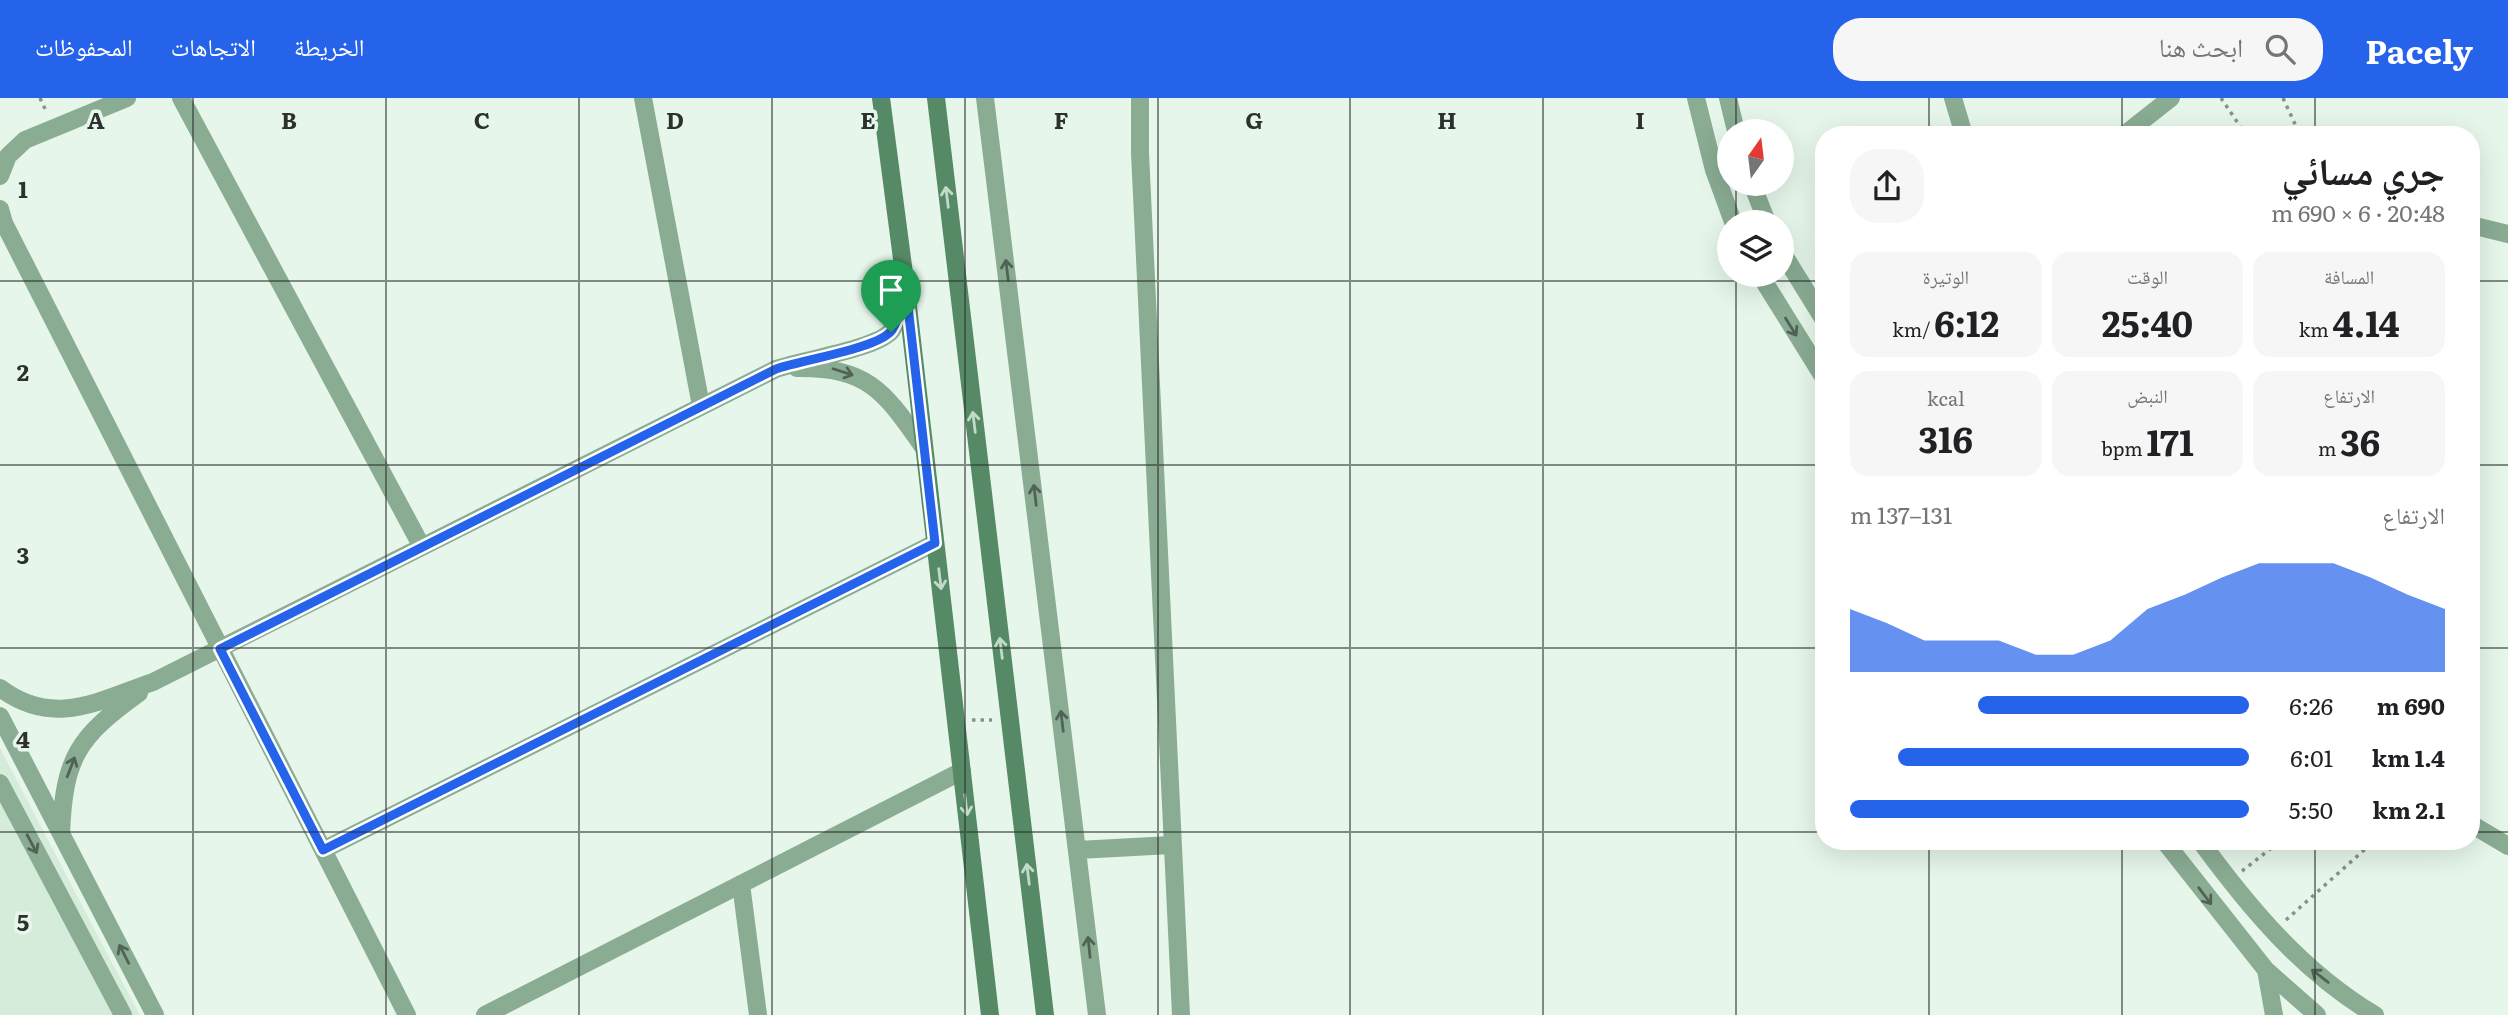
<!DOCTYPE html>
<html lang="ar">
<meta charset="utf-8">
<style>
body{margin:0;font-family:Literata,"Noto Naskh Arabic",serif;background:#f6f6f6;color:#202124;direction:rtl;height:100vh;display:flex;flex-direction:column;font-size:26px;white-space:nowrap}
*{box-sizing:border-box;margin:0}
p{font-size:23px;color:#757577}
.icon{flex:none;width:38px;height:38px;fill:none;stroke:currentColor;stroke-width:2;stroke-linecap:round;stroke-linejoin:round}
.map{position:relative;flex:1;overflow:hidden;direction:ltr}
.details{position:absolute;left:1815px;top:28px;width:665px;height:724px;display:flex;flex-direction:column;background:#fff;border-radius:28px;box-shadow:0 7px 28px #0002;direction:rtl}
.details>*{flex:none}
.needle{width:46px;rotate:14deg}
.buttons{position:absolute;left:1717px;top:21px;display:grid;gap:14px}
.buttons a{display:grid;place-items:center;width:77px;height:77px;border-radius:50%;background:#fff;box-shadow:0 7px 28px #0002;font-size:35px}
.pin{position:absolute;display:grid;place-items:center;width:60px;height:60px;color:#fff;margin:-72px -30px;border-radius:50% 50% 50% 0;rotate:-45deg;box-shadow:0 0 7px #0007}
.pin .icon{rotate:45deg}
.round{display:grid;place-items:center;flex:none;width:74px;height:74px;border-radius:28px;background:#f6f6f6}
.head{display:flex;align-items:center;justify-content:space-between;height:119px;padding:0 35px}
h1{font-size:38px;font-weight:700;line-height:52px}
.metrics{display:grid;grid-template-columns:repeat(3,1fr);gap:10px;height:119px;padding:7px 35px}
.metrics div{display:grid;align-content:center;border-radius:18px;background:#f6f6f6;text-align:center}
.metrics b{font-size:35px;font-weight:700}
.metrics small{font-size:19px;font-weight:400}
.metrics p{font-size:19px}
.chart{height:196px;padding:14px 35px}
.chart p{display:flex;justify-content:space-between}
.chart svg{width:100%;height:126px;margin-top:7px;fill:#2563eb;opacity:.7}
ul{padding:0 35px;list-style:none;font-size:23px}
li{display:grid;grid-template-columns:112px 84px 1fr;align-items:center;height:52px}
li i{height:18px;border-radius:9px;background:#2563eb}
header{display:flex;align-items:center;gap:42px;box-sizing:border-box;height:98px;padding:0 35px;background:#2563eb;color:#fff}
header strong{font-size:33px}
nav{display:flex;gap:38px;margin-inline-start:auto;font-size:24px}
.search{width:490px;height:63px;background:#f6f6f6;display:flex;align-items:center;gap:18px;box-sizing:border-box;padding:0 24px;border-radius:28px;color:#757577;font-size:26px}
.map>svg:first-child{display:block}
</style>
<header>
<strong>Pacely</strong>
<div class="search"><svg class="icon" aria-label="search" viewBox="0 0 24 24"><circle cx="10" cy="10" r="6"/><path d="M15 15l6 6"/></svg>ابحث هنا</div>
<nav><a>الخريطة</a><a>الاتجاهات</a><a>المحفوظات</a></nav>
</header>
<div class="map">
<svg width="2508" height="917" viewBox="0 0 2508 917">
<rect width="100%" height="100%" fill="#e6f6ea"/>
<!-- built -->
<path fill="#d6ecda" d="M0,650l110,211 30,56h-140z"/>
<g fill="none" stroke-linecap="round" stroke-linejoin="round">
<!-- path -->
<path stroke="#87928a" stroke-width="3.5" stroke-dasharray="3.5 5" stroke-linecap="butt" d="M40,0l7,15
M2221,0l25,37
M2283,0l17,37
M972,622h20
M2242,773l37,-29
M2286,822l87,-78"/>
<!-- street -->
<path stroke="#8aac93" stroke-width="18" d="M181,0l241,449
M643,0l58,308
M985,0l112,917
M1140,0v55l41,862
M1696,0l18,72 19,52
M1728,0l8,33
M1953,0l11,37
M2124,37l47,-37
M0,78l8,-20 17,-16 102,-42
M1752,86l15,38
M0,111l4,14 403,792
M2471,127l37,9
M1782,154l42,68
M1760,177l64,103
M797,270c73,-1 88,25 127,80
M0,590c53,40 98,13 153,-6l623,-313c26,-9 104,-21 116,-39 8,-12 10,-27 14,-41
M0,618l155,299
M0,685l123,232
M2471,726l37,22
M61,736c3,-77 17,-97 78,-141
M2165,744l101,128 51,45
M2201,744c49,67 102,130 174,173
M323,752l612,-307
M1078,752l93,-5
M741,786l17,131
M2266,872l8,45
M485,917l477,-244"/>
<!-- secondary -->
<path stroke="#568a66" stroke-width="18" d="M881,0l25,191 84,726
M936,0l109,917"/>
</g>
<!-- one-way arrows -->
<defs><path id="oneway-shaft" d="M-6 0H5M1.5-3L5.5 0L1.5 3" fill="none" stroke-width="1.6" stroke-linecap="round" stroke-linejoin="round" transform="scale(1.75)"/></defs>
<g stroke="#c2dbc9">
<use href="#oneway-shaft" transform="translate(947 99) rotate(-97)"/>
<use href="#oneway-shaft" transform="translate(974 324) rotate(-97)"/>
<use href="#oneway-shaft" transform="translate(940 481) rotate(83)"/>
<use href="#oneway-shaft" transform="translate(1001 550) rotate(-97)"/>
<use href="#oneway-shaft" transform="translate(966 707) rotate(83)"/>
<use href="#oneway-shaft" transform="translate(1028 776) rotate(-97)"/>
</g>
<g stroke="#516256">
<use href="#oneway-shaft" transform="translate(1007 172) rotate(-97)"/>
<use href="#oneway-shaft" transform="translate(1791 229) rotate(58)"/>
<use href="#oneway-shaft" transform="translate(843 274) rotate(18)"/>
<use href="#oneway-shaft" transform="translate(1035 397) rotate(-97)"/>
<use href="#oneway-shaft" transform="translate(1062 623) rotate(-97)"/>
<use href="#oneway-shaft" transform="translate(71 669) rotate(-69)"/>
<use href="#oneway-shaft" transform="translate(32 746) rotate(62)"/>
<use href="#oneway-shaft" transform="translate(2205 798) rotate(53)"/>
<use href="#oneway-shaft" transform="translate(1089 849) rotate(-96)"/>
<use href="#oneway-shaft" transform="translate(124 856) rotate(-117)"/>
<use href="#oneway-shaft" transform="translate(2320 878) rotate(-142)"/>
</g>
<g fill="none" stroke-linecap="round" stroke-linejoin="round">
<!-- route casing -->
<g stroke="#fff" stroke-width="14">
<path id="route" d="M906,191l29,254 -612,307 -103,-201 556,-280c26,-9 104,-21 116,-39 8,-12 10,-27 14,-41z"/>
</g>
<!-- route -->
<use href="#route" stroke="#2563eb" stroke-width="9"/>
</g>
<!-- grid -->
<path fill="none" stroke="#2b312d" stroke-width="2" stroke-opacity="0.55" d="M193,0v917M386,0v917M579,0v917M772,0v917M965,0v917M1158,0v917M1350,0v917M1543,0v917M1736,0v33M1929,0v37M2122,0v37M2315,0v37M1736,86v38M1736,177v740M0,183h1824M2471,183h37M0,367h1824M2471,367h37M0,550h1824M2471,550h37M0,734h1824M2471,734h37M1929,744v173M2122,744v173M2315,744v173"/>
<g font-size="23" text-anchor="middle" font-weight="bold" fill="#2b312d" stroke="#e6f6ea" stroke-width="7" stroke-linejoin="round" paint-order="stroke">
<text x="96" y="31">A</text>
<text x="289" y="31">B</text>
<text x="482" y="31">C</text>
<text x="675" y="31">D</text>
<text x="868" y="31">E</text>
<text x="1061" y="31">F</text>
<text x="1254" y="31">G</text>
<text x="1447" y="31">H</text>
<text x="1640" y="31">I</text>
<text x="23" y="100">1</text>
<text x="23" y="283">2</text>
<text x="23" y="466">3</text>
<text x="23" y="650">4</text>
<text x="23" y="833">5</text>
</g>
</svg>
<div class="buttons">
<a><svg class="needle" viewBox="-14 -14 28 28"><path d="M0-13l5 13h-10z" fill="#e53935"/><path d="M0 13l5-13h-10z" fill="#757577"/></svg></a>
<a><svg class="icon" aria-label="layers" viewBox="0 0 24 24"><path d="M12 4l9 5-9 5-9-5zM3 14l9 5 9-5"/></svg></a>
</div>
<div class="pin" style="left:891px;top:234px;background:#1e9e55"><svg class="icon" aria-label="arrive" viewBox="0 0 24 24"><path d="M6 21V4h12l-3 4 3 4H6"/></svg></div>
<section class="details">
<div class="head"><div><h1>جري مسائي</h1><p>20:48 · 6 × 690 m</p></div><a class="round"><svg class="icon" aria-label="share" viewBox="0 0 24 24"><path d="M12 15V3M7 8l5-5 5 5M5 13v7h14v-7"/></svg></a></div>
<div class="metrics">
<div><p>المسافة</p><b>4.14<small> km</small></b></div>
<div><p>الوقت</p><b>25:40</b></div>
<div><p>الوتيرة</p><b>6:12<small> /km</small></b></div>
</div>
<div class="metrics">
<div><p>الارتفاع</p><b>36<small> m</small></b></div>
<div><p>النبض</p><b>171<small> bpm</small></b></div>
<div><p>kcal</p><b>316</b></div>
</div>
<div class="chart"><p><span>الارتفاع</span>131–137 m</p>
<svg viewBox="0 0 160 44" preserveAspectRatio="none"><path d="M0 44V22L10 27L20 33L30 33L40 33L50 38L60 38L70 33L80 22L90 17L100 11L110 6L120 6L130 6L140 11L150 17L160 22V44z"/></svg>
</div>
<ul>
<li><b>690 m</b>6:26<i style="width:68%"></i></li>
<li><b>1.4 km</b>6:01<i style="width:88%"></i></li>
<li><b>2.1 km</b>5:50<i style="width:100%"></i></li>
</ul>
</section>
</div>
